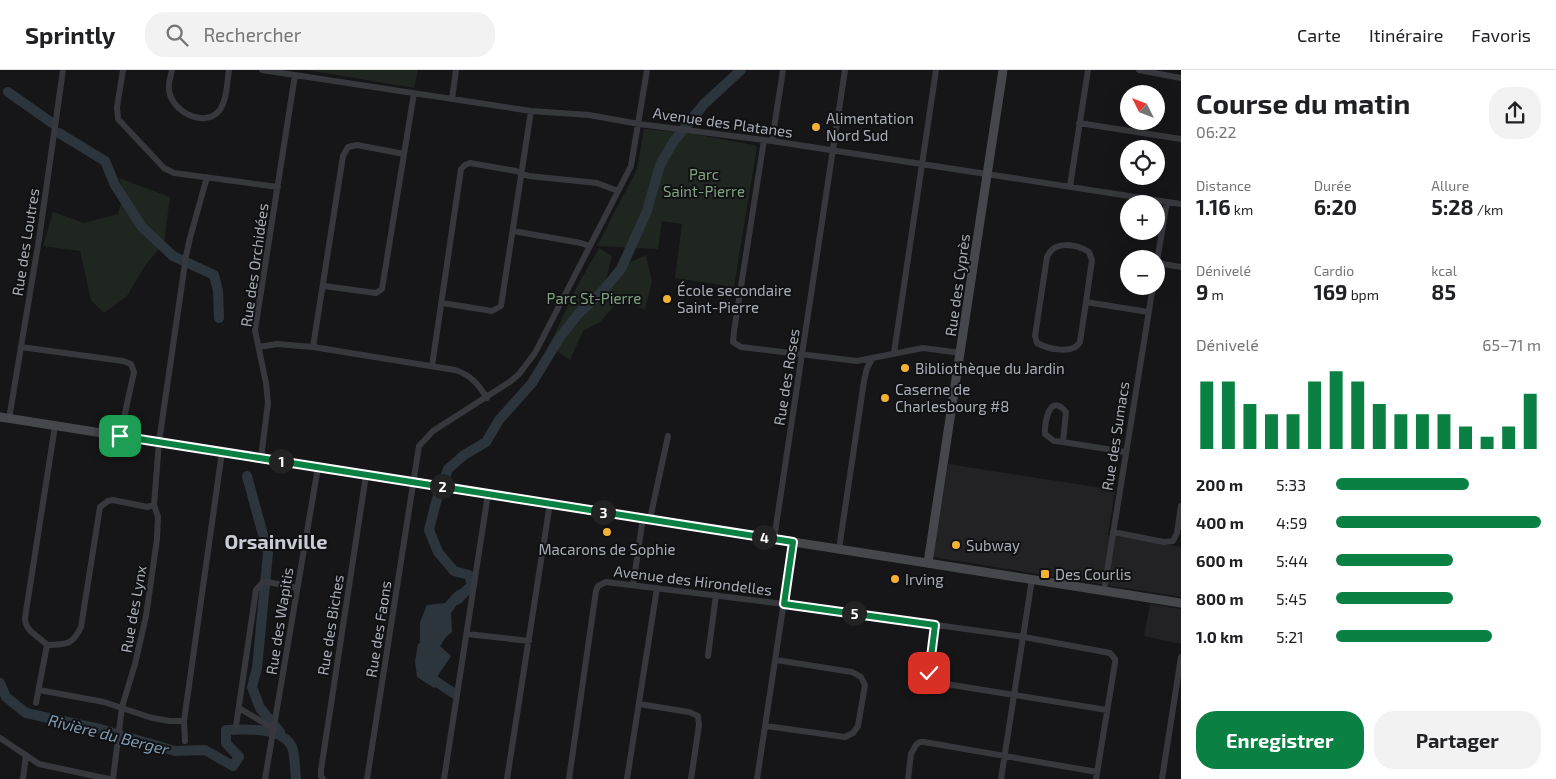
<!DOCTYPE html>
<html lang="fr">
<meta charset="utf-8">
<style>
body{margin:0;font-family:"Exo 2",sans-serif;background:#f2f2f2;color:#202124;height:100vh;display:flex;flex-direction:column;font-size:19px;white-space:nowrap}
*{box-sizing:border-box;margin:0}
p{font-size:16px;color:#757577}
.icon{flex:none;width:28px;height:28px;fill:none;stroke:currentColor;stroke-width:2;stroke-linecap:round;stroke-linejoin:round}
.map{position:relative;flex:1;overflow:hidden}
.details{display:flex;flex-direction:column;background:#fff;width:375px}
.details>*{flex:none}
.needle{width:32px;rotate:312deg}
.tools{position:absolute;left:1120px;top:15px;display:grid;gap:10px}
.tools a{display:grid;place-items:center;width:45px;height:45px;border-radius:50%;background:#fff;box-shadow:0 5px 20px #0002;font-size:25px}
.pin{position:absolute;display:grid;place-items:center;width:42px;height:42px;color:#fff;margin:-21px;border-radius:10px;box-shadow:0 2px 8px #0006}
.km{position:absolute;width:25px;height:25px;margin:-12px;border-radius:50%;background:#222;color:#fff;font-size:14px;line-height:25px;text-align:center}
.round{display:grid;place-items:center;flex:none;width:52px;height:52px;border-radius:20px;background:#f2f2f2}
.overview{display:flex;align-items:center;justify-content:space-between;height:85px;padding:0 15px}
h1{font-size:28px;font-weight:700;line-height:38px}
.figures{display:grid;grid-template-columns:repeat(3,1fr);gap:8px;height:85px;padding:5px 15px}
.figures div{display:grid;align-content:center}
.figures b{font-size:21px;font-weight:700}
.figures small{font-size:14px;font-weight:400}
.figures p{font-size:14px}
.chart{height:140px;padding:10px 15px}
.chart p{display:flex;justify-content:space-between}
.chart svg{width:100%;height:90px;margin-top:5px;stroke:#0b8043;stroke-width:6}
.cta{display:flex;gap:10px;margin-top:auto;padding:10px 15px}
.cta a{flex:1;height:58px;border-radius:20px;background:#0b8043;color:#fff;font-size:20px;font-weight:700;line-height:58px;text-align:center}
.cta a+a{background:#f2f2f2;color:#202124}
ul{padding:0 15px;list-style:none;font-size:16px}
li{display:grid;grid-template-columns:80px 60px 1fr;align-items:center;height:38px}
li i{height:12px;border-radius:6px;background:#0b8043}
header{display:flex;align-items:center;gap:30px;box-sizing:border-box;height:70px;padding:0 25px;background:#fff;border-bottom:1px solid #e0e0e0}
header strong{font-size:24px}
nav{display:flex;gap:28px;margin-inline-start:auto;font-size:18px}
.search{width:350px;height:45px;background:#f2f2f2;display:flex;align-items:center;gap:12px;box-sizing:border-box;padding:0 18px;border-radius:20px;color:#757577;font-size:19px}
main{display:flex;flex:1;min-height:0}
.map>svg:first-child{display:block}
</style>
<header>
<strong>Sprintly</strong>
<div class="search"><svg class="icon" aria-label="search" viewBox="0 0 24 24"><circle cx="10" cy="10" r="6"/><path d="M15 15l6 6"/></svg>Rechercher</div>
<nav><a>Carte</a><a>Itinéraire</a><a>Favoris</a></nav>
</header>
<main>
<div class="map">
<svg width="1181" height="709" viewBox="0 0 1181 709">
<rect width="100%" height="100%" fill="#161618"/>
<!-- built -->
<path fill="#222225" d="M948,394l167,26 -7,45 73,12v50l-248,-40z
M1150,534l31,5v35l-37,-8z"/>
<!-- green -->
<path fill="#1e261f" d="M307,0h111l-4,18z
M644,59l43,4 67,12 3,2 -23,140 -59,-9 7,-54 -20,-3 -4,28 -61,-3 40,-77z
M119,108l51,19 -6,47 -17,19 -20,33 -23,17 -13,-13 -11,-49 -37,-5 10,-34 31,11 34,-9 6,-21z
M599,178l13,8 -6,23 14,-12 26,-12 6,27 -7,28 -24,-12 -21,24 -17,9 -13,29 -21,-14 27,-58z"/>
<!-- water -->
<path fill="#2c353c" d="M460,519l6,3 -15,21 1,19 -6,5 -6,9 11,10 -14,21v9l-3,2 -17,-11 -2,-16 3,-17 2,-1v-21l7,-17 18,-2 10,-11z"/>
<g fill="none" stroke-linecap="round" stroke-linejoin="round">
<!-- river -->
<path stroke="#2c353c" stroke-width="10" d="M8,22l44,31
M59,63l46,28 10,24 27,42 31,29 41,19 4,16 1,27
M247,406l21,77 -11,115 -5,19 8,21 20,24
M457,530l15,-15 -3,-10 -15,-4 -16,-19 -9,-22 7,-28 12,-33 16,-14 22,-13 13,-22 33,-37 28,-46 19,-24 21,-19 21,-25 26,-58 13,-46 14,-24 30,-37 37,-34
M432,603v6l23,15
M0,613l6,14 20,16 74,16 75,22 30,-1 28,16 6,-9 -13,-14v-13c18,-1 57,-3 66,17 3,7 3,24 4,32"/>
<!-- street -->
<path stroke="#37383d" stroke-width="6" d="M123,0l-6,37 1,12 46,49 10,5 104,14
M172,0c-1,6 -4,13 -3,19 1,21 34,40 50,22 8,-10 8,-29 10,-41
M262,0l269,41 58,4 50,9 133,17 409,63
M1139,0l42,8
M452,29l4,-29
M1079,53l102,16
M764,70l-30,191 -1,11 8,5 116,14 66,-13 38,5
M772,71l11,-71
M1070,116l18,-116
M513,161l68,12 8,3
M1157,193l24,4
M1156,197l11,-65
M324,216l52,7 6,-4 32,-196
M1086,232l-6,40c-7,13 -32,7 -43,1l-2,-7 12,-79c7,-17 29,-13 42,-5l3,8 -6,42 62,10
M442,233l50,8 9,-5 30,-195
M21,277l102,14 8,3 3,8 -14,64
M259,277l18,-3 36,3 142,23c16,5 23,14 32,28
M313,277l30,-191 5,-9 9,-2 47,9
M894,283l42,-283
M432,296l29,-197 4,-4 5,-2 46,8 13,5 68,7 21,8
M9,349l30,-180 24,-169
M1063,372l-9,-1 -9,-7c-1,-12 5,-42 21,-22l-3,30 62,10
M261,388l7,-55 -2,-20 -11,-53 40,-255
M650,449l18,-83
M1113,462l51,10 9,-1 4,-8 4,-27
M774,469l71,-469
M839,479l25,-168 3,-13 6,-10
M633,515l10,-67
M1104,520l49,-304
M935,555l-7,43c1,8 5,12 12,15l167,27
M467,564l62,7
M47,575c19,-1 25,1 34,-18l19,-120 8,-6 5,-1 34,7 7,-2
M708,586l8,-61
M39,620l65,12 48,16 18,3h14
M36,633l11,-58c-8,-9 -22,-13 -22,-27l30,-192
M639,634l50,8 9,4 1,9 -8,54
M239,638l35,21
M236,656l20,-136 7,-8h5l29,6
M766,656l79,11 8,-4 5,-7 7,-41 -4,-8 -9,-5 -76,-12
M0,668l39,26 70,15
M185,671l-1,-20 38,-269
M23,709l3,-24
M113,709l9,-72 13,-43 11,-48 11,-77 1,-22 -4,-12 5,-63 27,-186 4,-18 17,-61
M265,709l53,-312
M323,709l-2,-3v-6l45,-295
M367,709l52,-333 14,-15 78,-50 8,-7 16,-21 96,-187 16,-96
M444,709l44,-285
M507,709l43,-276
M569,709l27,-188 2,-5 8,-4 178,22 240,33 86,16 5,6v4l-19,116
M627,709l30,-191
M757,709l36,-237
M908,709l3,-25 5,-9 4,-3h4l173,30
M1001,709l31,-200
M1162,709l19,-122"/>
<!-- secondary -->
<path stroke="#45474d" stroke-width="9" d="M0,347l1181,186
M928,493l75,-493"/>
</g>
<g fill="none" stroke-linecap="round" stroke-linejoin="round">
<!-- route casing -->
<g stroke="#fff" stroke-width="10">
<path id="route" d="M120,366l673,106 -9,62 151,21 -6,48"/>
</g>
<!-- route -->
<use href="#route" stroke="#0b8043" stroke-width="6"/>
</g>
<!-- markers -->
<g fill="#f2b134" stroke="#111113" stroke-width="2">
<circle cx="816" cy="57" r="5"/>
<circle cx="667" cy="229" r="5"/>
<circle cx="905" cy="298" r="5"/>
<circle cx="885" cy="328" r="5"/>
<circle cx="607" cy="462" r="5"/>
<circle cx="956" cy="475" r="5"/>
<rect x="1040" y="499" width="10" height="10" rx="2.5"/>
<circle cx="895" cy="509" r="5"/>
</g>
<g text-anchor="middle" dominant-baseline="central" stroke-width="4" stroke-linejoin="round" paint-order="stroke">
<!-- poi labels -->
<g font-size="15" fill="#a8adb8" stroke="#111113" text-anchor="start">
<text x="826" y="48">Alimentation<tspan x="826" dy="17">Nord Sud</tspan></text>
<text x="677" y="220">École secondaire<tspan x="677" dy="17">Saint-Pierre</tspan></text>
<text x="915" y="298">Bibliothèque du Jardin</text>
<text x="895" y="319">Caserne de<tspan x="895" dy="17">Charlesbourg #8</tspan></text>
<text x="966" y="475">Subway</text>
<text x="607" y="479" text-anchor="middle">Macarons de Sophie</text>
<text x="1055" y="504">Des Courlis</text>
<text x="905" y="509">Irving</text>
</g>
<!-- street labels -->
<g font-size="15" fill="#a8adb8" stroke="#111113">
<text transform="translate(723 52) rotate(8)">Avenue des Platanes</text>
<text transform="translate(25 172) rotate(-81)">Rue des Loutres</text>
<text transform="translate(254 195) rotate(-82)">Rue des Orchidées</text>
<text transform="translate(957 215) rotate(-82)">Rue des Cyprès</text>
<text transform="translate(786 307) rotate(-81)">Rue des Roses</text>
<text transform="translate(1115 366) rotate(-81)">Rue des Sumacs</text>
<text transform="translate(693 510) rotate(7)">Avenue des Hirondelles</text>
<text transform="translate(133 539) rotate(-80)">Rue des Lynx</text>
<text transform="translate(279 551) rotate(-81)">Rue des Wapitis</text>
<text transform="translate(330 555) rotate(-81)">Rue des Biches</text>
<text transform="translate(378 559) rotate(-81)">Rue des Faons</text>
</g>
<!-- park labels -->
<g font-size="15" fill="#7fa381" stroke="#111113">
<text x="704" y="104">Parc<tspan x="704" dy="17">Saint-Pierre</tspan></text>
<text x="594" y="228">Parc St-Pierre</text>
</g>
<!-- water labels -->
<g font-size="16" font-style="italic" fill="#7f9bb3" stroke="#111113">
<text transform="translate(109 664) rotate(14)">Rivière du Berger</text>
</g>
<!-- district labels -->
<g font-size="20" font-weight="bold" fill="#c9ccd4" stroke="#111113">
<text x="276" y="471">Orsainville</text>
</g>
</g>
</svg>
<div class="tools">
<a><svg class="needle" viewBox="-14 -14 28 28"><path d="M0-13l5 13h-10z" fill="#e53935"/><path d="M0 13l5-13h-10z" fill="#757577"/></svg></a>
<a><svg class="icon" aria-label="locate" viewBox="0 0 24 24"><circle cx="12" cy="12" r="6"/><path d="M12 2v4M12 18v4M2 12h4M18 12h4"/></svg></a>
<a>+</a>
<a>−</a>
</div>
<div class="pin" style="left:120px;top:366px;background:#1e9e55"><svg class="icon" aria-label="arrive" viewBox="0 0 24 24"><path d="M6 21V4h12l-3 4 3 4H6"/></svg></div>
<div class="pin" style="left:929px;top:603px;background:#d93025"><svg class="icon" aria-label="check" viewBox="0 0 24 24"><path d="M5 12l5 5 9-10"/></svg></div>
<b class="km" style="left:281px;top:391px">1</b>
<b class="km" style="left:442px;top:416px">2</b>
<b class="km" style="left:603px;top:442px">3</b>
<b class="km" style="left:764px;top:467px">4</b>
<b class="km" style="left:854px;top:543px">5</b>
</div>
<section class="details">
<div class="overview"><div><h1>Course du matin</h1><p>06:22</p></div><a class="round"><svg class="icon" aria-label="share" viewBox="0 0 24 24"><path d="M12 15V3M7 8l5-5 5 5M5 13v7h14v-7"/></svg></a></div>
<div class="figures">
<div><p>Distance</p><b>1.16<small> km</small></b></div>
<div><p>Durée</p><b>6:20</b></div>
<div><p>Allure</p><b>5:28<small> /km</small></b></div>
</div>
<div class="figures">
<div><p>Dénivelé</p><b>9<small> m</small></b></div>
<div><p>Cardio</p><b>169<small> bpm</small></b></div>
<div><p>kcal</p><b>85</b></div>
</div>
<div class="chart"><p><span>Dénivelé</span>65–71 m</p>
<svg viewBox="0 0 160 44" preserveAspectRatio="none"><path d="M5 44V11M15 44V11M25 44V22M35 44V27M45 44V27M55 44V11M65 44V6M75 44V11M85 44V22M95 44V27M105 44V27M115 44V27M125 44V33M135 44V38M145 44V33M155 44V17"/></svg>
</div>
<ul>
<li><b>200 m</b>5:33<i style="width:65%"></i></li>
<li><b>400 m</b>4:59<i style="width:100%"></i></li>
<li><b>600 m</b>5:44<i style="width:57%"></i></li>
<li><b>800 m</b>5:45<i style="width:57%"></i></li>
<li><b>1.0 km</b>5:21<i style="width:76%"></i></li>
</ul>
<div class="cta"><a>Enregistrer</a><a>Partager</a></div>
</section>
</main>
